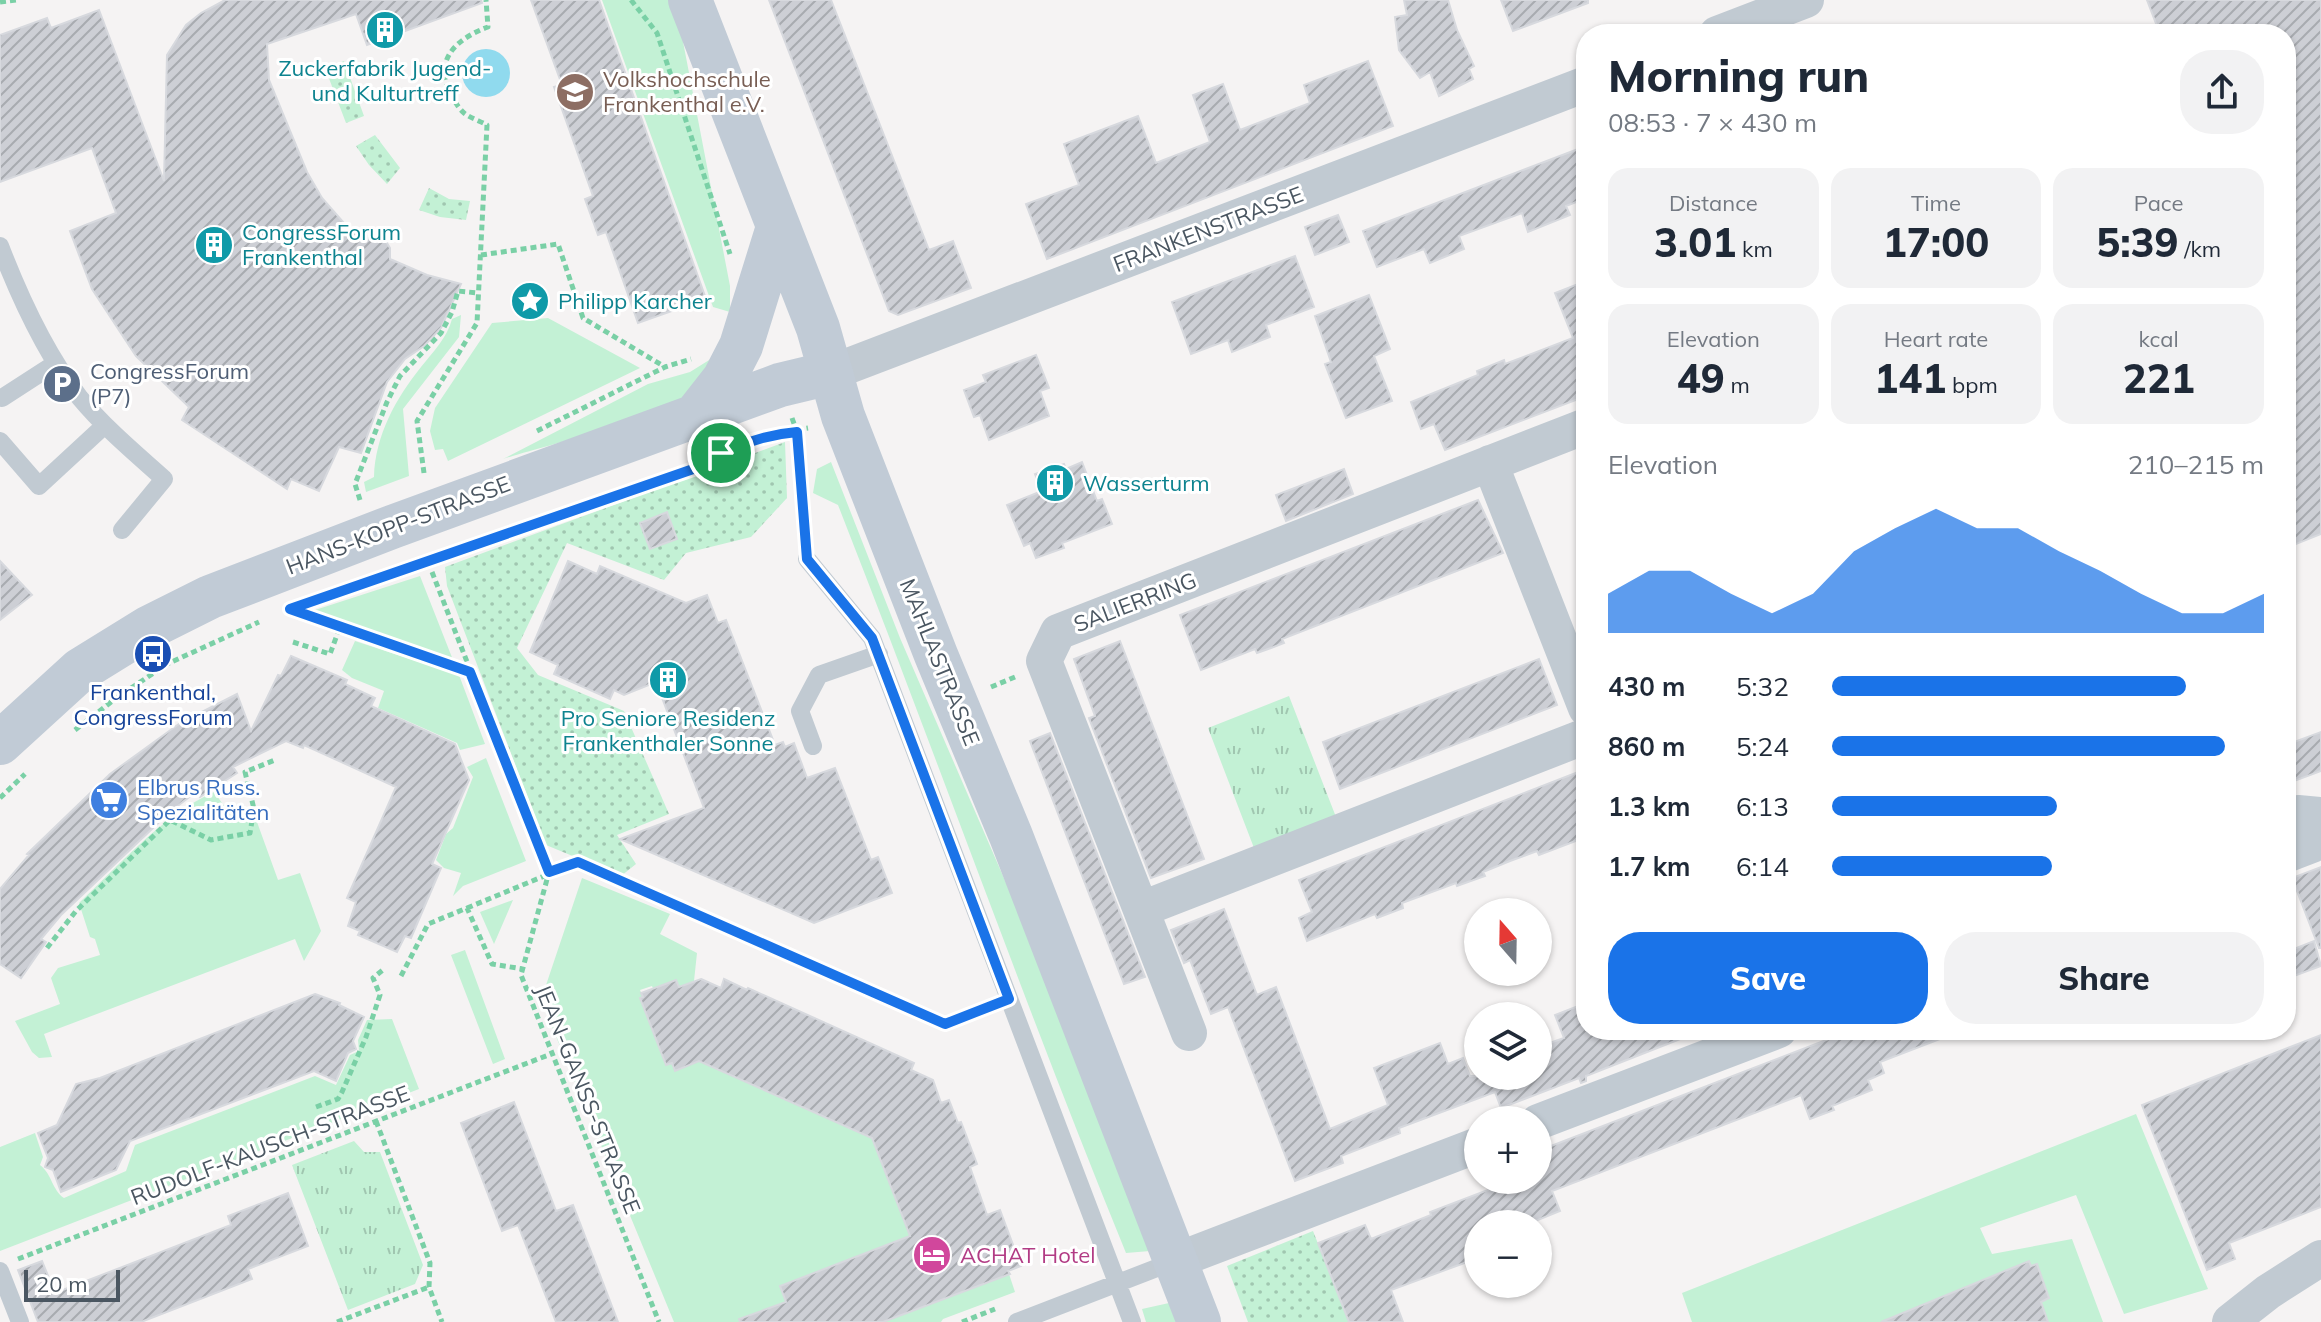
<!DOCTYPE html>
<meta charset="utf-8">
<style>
body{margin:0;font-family:Mulish,sans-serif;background:#f2f2f3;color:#1f2937;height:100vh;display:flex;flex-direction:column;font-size:30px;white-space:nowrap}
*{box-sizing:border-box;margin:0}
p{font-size:26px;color:#747a83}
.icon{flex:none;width:44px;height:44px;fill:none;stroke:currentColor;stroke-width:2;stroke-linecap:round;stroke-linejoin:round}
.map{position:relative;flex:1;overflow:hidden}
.side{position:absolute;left:1576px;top:24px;width:720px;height:1016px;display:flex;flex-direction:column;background:#fff;border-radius:32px;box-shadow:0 2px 6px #0004}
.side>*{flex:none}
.needle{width:52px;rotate:340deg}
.fabs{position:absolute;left:1464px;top:898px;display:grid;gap:16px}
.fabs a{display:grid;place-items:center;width:88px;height:88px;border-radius:50%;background:#fff;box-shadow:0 2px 6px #0004;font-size:40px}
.scale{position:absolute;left:24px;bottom:20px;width:96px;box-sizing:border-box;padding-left:8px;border:4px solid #4a5661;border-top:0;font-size:22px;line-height:28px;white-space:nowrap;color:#4a5661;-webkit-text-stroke:6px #fff;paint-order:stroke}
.pin{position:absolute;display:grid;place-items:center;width:68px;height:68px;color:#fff;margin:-34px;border:4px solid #fff;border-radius:50%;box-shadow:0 2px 8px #0007}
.round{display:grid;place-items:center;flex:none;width:84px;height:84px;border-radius:32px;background:#f2f2f3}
.summary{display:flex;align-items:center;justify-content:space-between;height:136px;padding:0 32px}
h1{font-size:44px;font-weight:800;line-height:60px}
.figures{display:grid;grid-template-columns:repeat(3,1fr);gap:12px;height:136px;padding:8px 32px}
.figures div{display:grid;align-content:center;border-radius:20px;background:#f2f2f3;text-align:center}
.figures b{font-size:40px;font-weight:800}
.figures small{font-size:22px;font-weight:400}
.figures p{font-size:22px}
.chart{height:224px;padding:16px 32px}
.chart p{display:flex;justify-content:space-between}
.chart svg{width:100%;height:144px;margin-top:8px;fill:#1a73e8;opacity:.7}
.cta{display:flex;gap:16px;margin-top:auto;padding:16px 32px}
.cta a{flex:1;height:92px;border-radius:32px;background:#1a73e8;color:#fff;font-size:32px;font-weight:800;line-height:92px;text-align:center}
.cta a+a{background:#f2f2f3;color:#1f2937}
ul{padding:0 32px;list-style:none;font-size:26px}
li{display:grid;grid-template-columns:128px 96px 1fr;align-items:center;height:60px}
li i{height:20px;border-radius:10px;background:#1a73e8}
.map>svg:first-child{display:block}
</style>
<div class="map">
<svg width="2321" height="1322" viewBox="0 0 2321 1322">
<defs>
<pattern id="park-tufts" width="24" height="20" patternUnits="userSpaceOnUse" patternTransform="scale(2)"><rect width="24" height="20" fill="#c3f1d5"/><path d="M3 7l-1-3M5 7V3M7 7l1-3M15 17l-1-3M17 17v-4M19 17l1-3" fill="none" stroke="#a0c6b0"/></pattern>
<pattern id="garden-dots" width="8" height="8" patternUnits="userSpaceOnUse" patternTransform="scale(2)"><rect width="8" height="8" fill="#c3f1d5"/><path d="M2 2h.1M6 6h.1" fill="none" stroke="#a0c6b0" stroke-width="1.8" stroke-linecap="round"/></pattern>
<pattern id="building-hatch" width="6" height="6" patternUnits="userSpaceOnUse" patternTransform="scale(2)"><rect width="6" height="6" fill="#cdcfd5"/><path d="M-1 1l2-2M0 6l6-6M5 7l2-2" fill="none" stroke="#a8abb0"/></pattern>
</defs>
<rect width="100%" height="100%" fill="#f5f3f3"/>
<!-- grass -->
<path fill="#c3f1d5" d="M602,0h68l10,26 50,260v26l-17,-5z
M461,315l-2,22 -56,72 6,67 -43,16 -2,-10 10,-5c1,-41 22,-79 47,-110 12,-15 26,-29 31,-48z
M548,318l92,50 -192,93 -5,-12 -8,1 -5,-19 5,-23 57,-85z
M714,357c-4,8 -7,21 -14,28 -31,32 -150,59 -197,74l145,-75 42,-12z
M831,462l69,176 116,268 134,345 -24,2c-101,-247 -190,-499 -288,-748l-25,-12 4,-24z
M420,576l33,84 -141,-49z
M355,641l104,34 26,69 -25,6 -3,-7 -79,-35 6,-17 -32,-13 -10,-8z
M486,758l40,103 -63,25 -10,10 8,-23 -17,-5 -8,-8 10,-26 7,-6 20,-51 -6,-10z
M214,792l19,26 24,4 21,58 22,-7 21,58 -17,30 -9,-22 -251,95 8,23 -13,1 -7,-6 -17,-31 45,-17 -9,-26 7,-10 42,-13 -5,-16 -5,-2 -11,-34c42,-39 82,-87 135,-111z
M582,878l88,36 -10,20 37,19 -3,28 -15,6 -3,-7 -11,4 -10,9 -3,-7 -12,4 3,7 -2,1 25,67 6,-2 3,8 24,-10 140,62 12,-2 -3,7 24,10 48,94 -140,54 6,16 -11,4 6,16h-107l-133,-322z
M513,900l-19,44 -14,-32z
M465,950l40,109 -12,5 -42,-109z
M392,1019l27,70 -419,162v-104l35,-14 8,24 -3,8c12,9 12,25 24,33l62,-27 9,-26 180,-69 21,9 14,-30 9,-4 -1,-11 9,-20z
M2136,1114l72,175 -84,25 -48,-119 -96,33 12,26 80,-15 31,83h-411l-10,-29z
M1009,1274l6,18 -72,27 -2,3h-58z
M1169,1303l7,19h-30l-4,-13z"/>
<!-- park -->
<path fill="url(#park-tufts)" d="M1289,696l47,121 -82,31 -46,-120z
M354,1141l10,11h16l43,113 -8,19 -67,26 -56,-145z"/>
<!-- garden -->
<path fill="url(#garden-dots)" d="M344,61l20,55 -18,7 -21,-55z
M375,135l25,33 -13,16 -18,-19 -13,-19z
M429,188l20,11 21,2 -4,19 -26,-3 -21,-7z
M785,442l2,56 -36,39 -65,16 -22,27 -97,-37 -50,105 21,27 86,36 45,103 -52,21 19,29 -15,12 -75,-31 -99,-259 -2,-19z
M1313,1231l36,91h-101l-21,-56z"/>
<!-- water -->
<path fill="#90daee" d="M462 73a24 24 0 1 1 48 0a24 24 0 1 1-48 0Z"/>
<!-- building -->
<path fill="url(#building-hatch)" stroke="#d7d9de" stroke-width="2" d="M225,0h256l1,3 -115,42 -11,-31 -89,30 2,36 38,92 15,26 21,24 19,16 10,-4 12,4 6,10v11l37,16 34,9 -20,44 -17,18 -19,13 -18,23 -26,71 -22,-6 -20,44 -28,-12 -4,10 -105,-69 7,-13 -53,-51 -44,-67 -22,-58 46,-18 -24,-65 -92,34v-147l47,-17 4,10 48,-18 65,171 3,-126 19,-30 15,-12z
M531,0h68l107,299 -68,24 -32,-91 -8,3 -13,-36 8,-3 -39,-109 8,-2z
M769,0h62l98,250 24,-9 18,47 -73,27 -9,-4z
M1404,0h44l9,30 17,36 -5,3 4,10 -34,17 -9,-24 -10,6 -21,-28 -4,-33 12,-2z
M1501,0h87v3l-75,28z
M2147,0h174v534l-35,14v-514h-126z
M1368,61l25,65 -346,133 -21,-55 53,-19 -15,-41 74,-28 18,47 54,-21 -17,-47 30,-11 17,46 70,-27 -6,-18z
M1586,146v52l-20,8 4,9 -42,17 -6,-19 -63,23 5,13 -34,14 -6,-14 -47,18 -14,-36z
M1338,215l11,27 -34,13 -10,-28z
M1295,256l19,51 -48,18 4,12 -38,15 -4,-12 -37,14 -19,-52z
M1586,281v115l-141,54 -11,-26 -13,5 -10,-27 67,-27 -1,-4 27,-11 1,4 68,-26 -18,-45z
M1369,295l21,54 -16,7 18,45 -46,17 -21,-54 6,-2 -16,-46z
M1036,355l13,33 -9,3 9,25 -60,24 -9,-25 -6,2 -10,-27 22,-8 -3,-7z
M1082,462l15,39 5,-2 10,25 -50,19 2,5 -28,10 -6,-15 -6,3 -17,-41 35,-14 -7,-17 29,-10 2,5z
M1344,469l9,25 -67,27 -10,-26z
M1478,500l25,53 -221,86 2,4 -13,5 -14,5 -2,-4 -54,21 -21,-55z
M667,512l10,27 -27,10 -10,-26z
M0,561l32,34 -32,25z
M568,561l29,13 3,-8 86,37 21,-8 11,28 8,-3 49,125 8,-3 2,5 9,-4 13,35 28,-10 36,92 7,-3 14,36 -78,30 -194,-84 84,-31 -48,-126 -32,13 -10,-5 -4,9 -56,-25 4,-9 -28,-13z
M1120,641l84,218 -53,19 -62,-160 6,-2 -21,-57z
M291,656l56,24 -2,4 30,14 -4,8 84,38 14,36 -37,84 9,4 -30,70 -6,-2 -8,16 -39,-17 2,-4 -12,-5 8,-24 -9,-4 49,-111 -92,-42 -1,3 -17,-7 -53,26 4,6 -37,24 -4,-5 -25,19 -110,104 -20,24 5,3 -25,36 -21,-14v-75l29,-34 -2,-1 83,-80 84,-61 2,2 41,-21 14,37 27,-56 3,1z
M1539,659l18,46 -217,84 -17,-47z
M2321,732v39l-35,13v-39z
M1050,733l95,244 -21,7 -94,-243z
M1586,769v68l-47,18 -2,-4 -27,10 -27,11 2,4 -28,10 -1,-3 -54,20 1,5 -26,10 -2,-4 -68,27 -8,-23 13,-6 -13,-32z
M2321,867v81h-2l-27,-70z
M1224,909l33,86 19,-8 54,142 58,-24 -14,-37 66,-25 8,21 15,-6 7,18h68v-29l26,-9 -9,-23 31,-12v27l112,2 -112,44v5l-5,2 -2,-5 -78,30 -6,-16 -96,36 1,5 -59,23 2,7 -48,18 -67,-174 -17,7 -21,-54 -6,3 -13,-33z
M2314,941l7,25 -27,10 -8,-24z
M701,979l20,9 3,-9 23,11 1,-2 166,75 -3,7 22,10 8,23 8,-3 9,23 3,-1 16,42 -7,3 17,48 13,-5 21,56 -13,5 2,3 -127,48h-143l-1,-3 47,-17 -6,-16 130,-50 -38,-98 -173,-77 -24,10 -3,-8 -6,2 -26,-67 3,-1 -2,-4 35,-13 3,7z
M315,994l25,9 -1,2 25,12 -11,24 3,8 -8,4 -12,28 -22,-10 -184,70 -14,29 -55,22 -8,-22 -8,-3 3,-9 -10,-25 19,-8 19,-41 24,-6z
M1852,1030l106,2 -78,30 4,11 -16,7 4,10 -40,16 2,4 -24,9 -9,-24 -249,96 8,20 -32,13h-50v34l-87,32 12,32h-54l-31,-79 47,-18 6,14 60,-24 -1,-3 84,-32h24v-29z
M2321,1035v172l-92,36 6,16 -28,11 -65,-165z
M514,1102l42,109 17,-6 45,117h-62l-38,-97 -16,6 -41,-108z
M288,1193l20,53 -60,23 4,10 -111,43h-103l-20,-52 24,-9 13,32 176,-68 -3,-9z
M2029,1261l2,5 6,-2 12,34 -8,4 7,20h-167z"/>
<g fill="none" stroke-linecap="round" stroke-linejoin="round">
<!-- path -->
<path stroke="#7ad0a6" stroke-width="5" stroke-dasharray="6 4" stroke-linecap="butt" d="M631,0l26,33 73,221
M0,2l16,-2
M481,255l77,-11 25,74 82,49
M792,418l5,14 8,103
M537,431l128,-64 26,-8
M424,473l-7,-52 60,-98 10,-198c-7,-4 -17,-7 -23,-12 -5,-4 -11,-14 -14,-21 -17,-33 8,-54 38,-65l-2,-27
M360,500l-5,-16 32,-82 13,-26 41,-43 11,-21 6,-21 20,2
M432,572l117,300 -28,103 138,347
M317,600l382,-133 22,-14 50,-19 37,-6
M290,609l179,63
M293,642l37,12 10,-27
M991,687l24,-10
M75,730l40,-31 52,-35 92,-42
M0,798l25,-24
M467,908l111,-46 367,162 44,-18
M47,948l29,-37 94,-91 41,20 39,-7 4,-24 -9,-37 30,-12
M401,976l27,-52 39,-16 25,56 31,5
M316,1107l22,-8 4,-7 24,-55 14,-42 -7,-17 11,-9
M376,1121l54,142 -1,24 13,35
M18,1259l533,-205
M337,1322l92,-35
M962,1322l33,-13"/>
<!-- lane -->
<path stroke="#c1cad2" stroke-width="18" d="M0,246c20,52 45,107 80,152 25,30 55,55 84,81l-42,51
M2,398l54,-35
M0,441l39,45 66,-61
M807,559l65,79 260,684
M813,746l-13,-35 19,-36 60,-21
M0,1271l20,51
M1017,1322l158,-61"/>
<!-- street -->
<path stroke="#c1cad2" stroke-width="36" d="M1717,34l89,-34
M830,373l756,-289
M1490,463l96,245
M2286,817l12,-4 23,2
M2286,855l26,-10 9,-13
M1142,909l444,-173
M1189,1033l-145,-372 14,-29 528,-206
M1538,1122l241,-92
M1175,1261l303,-116
M2230,1322l38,-30 53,-34"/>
<!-- secondary -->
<path stroke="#c1cbd6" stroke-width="44" d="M690,0l128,328 25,88 93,239 75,181 188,486
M695,416l29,-37 17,-33 37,-119
M0,743l80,-73 68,-42 62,-31 182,-70 388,-142 50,-12"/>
</g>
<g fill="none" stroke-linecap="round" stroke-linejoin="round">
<!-- route casing -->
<g stroke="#fff" stroke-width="16">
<path id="route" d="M797,432l10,127 65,79 137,361 -64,25 -367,-162 -29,10 -79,-200 -180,-63 409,-142c30,-20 62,-32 98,-35z"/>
</g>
<!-- route -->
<use href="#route" stroke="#1a73e8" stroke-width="10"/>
</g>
<!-- icons -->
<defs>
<g id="building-disc" transform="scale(2)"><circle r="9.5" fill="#0f9aa8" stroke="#fff"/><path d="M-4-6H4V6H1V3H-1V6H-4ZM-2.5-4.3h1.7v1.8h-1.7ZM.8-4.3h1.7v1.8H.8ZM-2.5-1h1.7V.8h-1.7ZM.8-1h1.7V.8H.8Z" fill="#fff"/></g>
<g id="university-disc" transform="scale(2)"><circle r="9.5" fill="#8d6e63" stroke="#fff"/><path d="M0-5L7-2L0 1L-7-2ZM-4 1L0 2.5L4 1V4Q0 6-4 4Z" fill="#fff"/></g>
<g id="sight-disc" transform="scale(2)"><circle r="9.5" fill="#0f9aa8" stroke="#fff"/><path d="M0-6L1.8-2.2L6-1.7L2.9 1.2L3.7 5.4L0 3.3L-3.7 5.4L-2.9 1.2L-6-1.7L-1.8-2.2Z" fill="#fff"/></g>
<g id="parking-disc" transform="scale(2)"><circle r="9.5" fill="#5c6f8a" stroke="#fff"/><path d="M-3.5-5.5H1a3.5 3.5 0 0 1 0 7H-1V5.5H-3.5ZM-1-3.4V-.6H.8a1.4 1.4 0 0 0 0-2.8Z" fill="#fff"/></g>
<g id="bus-disc" transform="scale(2)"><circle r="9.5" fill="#1a4fb4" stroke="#fff"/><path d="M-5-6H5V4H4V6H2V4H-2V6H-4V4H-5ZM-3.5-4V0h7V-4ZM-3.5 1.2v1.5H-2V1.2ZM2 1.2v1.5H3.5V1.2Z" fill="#fff"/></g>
<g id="supermarket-disc" transform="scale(2)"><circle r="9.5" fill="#3f7fe0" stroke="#fff"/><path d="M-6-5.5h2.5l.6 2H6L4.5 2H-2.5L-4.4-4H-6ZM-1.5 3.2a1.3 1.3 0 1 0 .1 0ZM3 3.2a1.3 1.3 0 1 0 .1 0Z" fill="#fff"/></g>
<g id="hotel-disc" transform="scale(2)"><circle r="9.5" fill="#d1479c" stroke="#fff"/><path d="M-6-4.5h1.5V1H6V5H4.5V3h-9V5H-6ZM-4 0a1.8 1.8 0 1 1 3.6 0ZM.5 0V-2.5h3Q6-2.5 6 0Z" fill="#fff"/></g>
</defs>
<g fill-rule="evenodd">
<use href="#building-disc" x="385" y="30"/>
<use href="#university-disc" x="575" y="92"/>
<use href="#building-disc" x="214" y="245"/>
<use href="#sight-disc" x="530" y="301"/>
<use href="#parking-disc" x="62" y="384"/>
<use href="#building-disc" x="1055" y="483"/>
<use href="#bus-disc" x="153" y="654"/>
<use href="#building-disc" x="668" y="680"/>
<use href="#supermarket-disc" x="109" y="800"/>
<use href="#hotel-disc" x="932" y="1255"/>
</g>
<g text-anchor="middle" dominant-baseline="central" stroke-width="6" stroke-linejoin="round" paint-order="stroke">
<!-- culture labels -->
<g font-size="22" fill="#0d838f" stroke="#fff" text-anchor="start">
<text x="385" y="68" text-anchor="middle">Zuckerfabrik Jugend-<tspan x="385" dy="25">und Kulturtreff</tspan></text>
<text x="242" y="232">CongressForum<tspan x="242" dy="25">Frankenthal</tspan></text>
<text x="558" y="301">Philipp Karcher</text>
<text x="1083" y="483">Wasserturm</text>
<text x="668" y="718" text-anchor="middle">Pro Seniore Residenz<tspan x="668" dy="25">Frankenthaler Sonne</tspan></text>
</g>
<!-- education labels -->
<g font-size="22" fill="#785e54" stroke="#fff" text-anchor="start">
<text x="603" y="79">Volkshochschule<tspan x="603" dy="25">Frankenthal e.V.</tspan></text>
</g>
<!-- street labels -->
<g font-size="22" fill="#4a5661" stroke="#fff">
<text transform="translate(1208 229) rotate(-21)">FRANKENSTRASSE</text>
<text transform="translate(398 525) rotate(-21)">HANS-KOPP-STRASSE</text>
<text transform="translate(1135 602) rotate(-21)">SALIERRING</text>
<text transform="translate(940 662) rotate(68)">MAHLASTRASSE</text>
<text transform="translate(588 1099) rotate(68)">JEAN-GANSS-STRASSE</text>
<text transform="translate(270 1145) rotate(-21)">RUDOLF-KAUSCH-STRASSE</text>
</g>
<!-- service labels -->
<g font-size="22" fill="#4e5e75" stroke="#fff" text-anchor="start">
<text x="90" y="371">CongressForum<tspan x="90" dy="25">(P7)</tspan></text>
</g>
<!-- transit labels -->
<g font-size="22" fill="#164399" stroke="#fff">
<text x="153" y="692">Frankenthal,<tspan x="153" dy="25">CongressForum</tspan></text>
</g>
<!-- shop labels -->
<g font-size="22" fill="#366cbe" stroke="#fff" text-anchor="start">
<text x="137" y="787">Elbrus Russ.<tspan x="137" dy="25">Spezialitäten</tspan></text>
</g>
<!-- hotel labels -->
<g font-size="22" fill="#b23c85" stroke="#fff" text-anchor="start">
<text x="960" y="1255">ACHAT Hotel</text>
</g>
</g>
</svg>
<div class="fabs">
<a><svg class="needle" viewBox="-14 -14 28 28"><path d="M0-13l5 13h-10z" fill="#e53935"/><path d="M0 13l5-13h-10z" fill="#747a83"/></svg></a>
<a><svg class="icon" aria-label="layers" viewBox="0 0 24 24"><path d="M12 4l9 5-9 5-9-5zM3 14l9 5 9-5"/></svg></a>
<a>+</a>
<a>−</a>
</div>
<div class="scale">20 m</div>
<div class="pin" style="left:721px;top:453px;background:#1e9e55"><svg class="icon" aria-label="arrive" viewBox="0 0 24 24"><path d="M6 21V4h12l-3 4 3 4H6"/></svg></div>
<section class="side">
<div class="summary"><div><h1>Morning run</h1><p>08:53 · 7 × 430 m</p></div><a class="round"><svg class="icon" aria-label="share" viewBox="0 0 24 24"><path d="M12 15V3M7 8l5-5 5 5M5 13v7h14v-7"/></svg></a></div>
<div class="figures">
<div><p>Distance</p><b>3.01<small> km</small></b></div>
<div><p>Time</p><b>17:00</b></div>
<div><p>Pace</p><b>5:39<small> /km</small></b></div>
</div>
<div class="figures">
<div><p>Elevation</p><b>49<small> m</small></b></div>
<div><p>Heart rate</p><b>141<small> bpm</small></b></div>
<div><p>kcal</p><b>221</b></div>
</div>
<div class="chart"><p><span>Elevation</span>210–215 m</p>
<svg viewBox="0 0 160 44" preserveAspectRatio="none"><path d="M0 44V32L10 25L20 25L30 32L40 38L50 32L60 19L70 12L80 6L90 12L100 12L110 19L120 25L130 32L140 38L150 38L160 32V44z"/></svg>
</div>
<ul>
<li><b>430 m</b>5:32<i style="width:82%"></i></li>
<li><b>860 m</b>5:24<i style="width:91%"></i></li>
<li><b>1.3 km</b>6:13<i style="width:52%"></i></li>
<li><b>1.7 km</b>6:14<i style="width:51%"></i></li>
</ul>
<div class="cta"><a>Save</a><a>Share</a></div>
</section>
</div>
